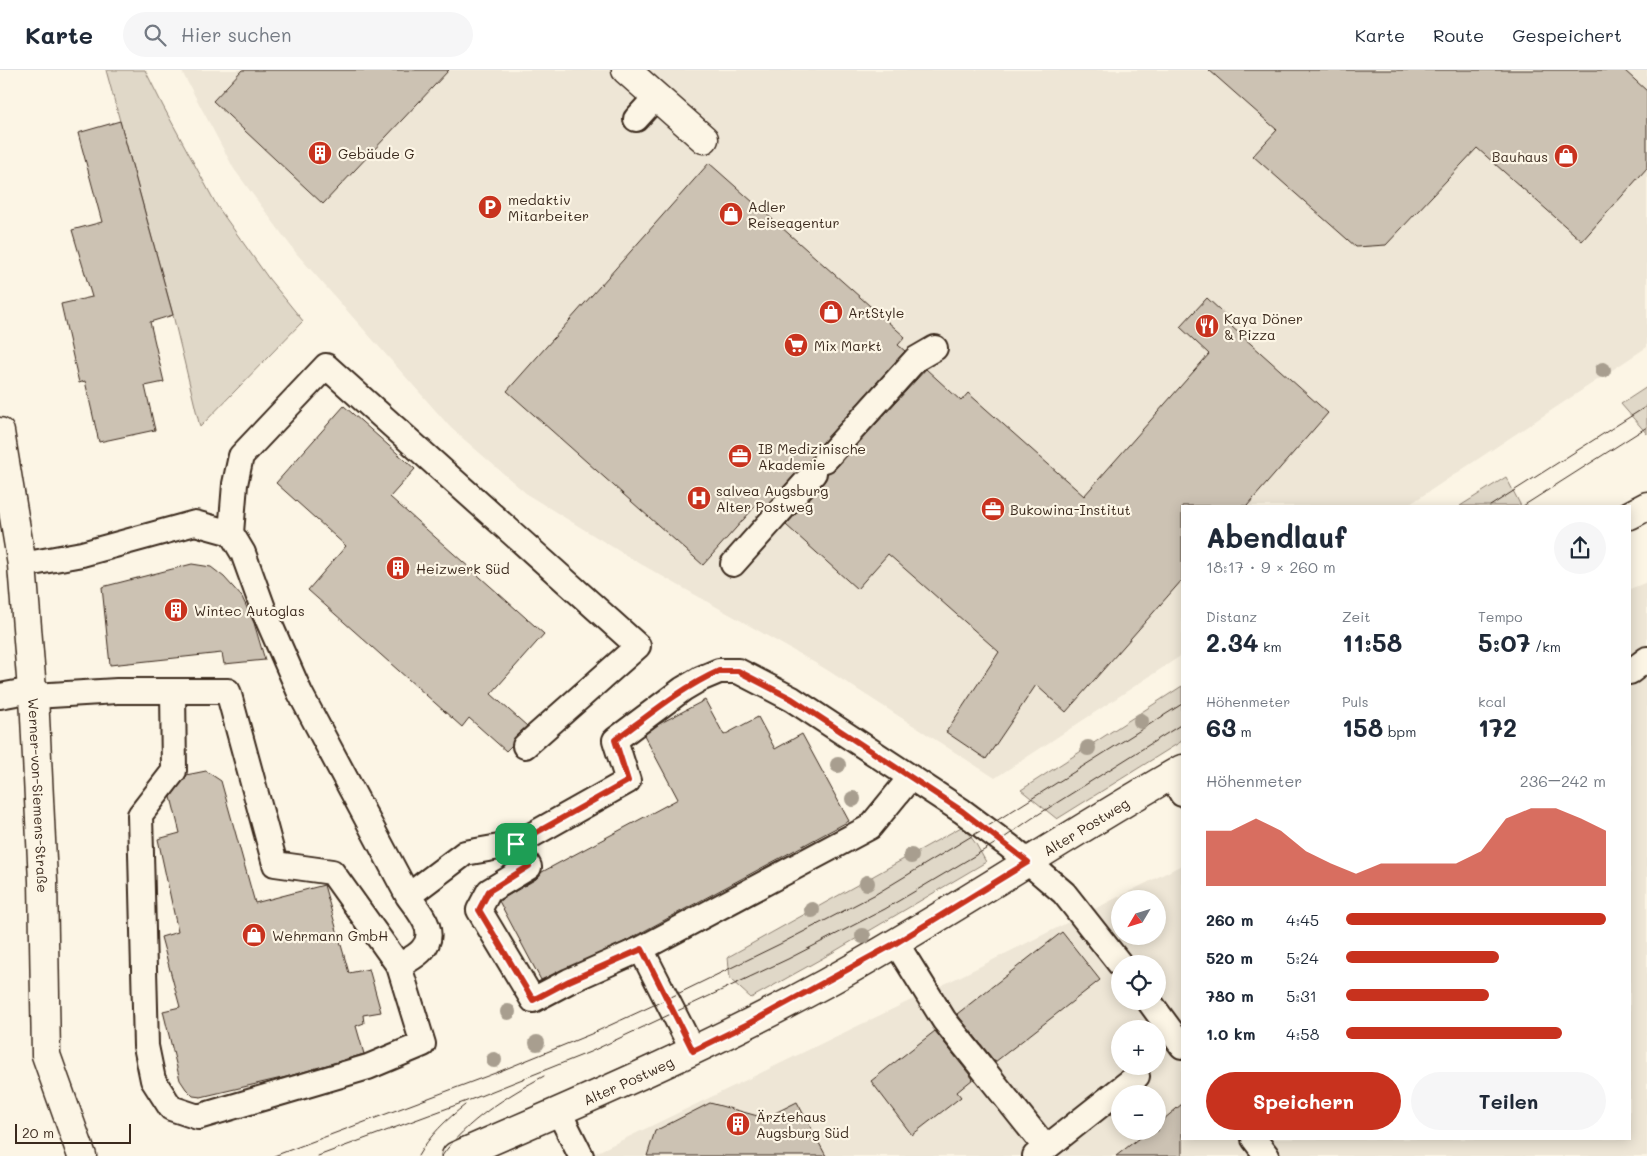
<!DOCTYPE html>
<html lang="de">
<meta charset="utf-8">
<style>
body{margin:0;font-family:Mali,sans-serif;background:#f6f6f7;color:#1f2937;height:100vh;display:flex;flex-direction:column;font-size:19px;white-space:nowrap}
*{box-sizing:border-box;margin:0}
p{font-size:16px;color:#747a83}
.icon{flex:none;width:28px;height:28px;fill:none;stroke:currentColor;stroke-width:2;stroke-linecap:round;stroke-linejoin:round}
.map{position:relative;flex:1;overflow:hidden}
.sheet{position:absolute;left:1181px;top:435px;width:450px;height:635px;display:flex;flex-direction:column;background:#fff;border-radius:0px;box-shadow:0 2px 12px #0003}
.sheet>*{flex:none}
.needle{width:32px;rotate:232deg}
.fabs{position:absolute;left:1111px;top:820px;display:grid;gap:10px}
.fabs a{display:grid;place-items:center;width:55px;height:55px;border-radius:50%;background:#fff;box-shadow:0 2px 12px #0003;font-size:25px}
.scale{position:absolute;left:15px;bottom:12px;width:116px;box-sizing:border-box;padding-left:5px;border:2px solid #3b2a1e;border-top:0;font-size:14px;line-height:18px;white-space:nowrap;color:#3b2a1e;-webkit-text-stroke:4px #fcf5e5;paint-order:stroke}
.pin{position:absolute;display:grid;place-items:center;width:42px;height:42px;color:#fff;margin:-21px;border-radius:10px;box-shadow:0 2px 8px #0006}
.round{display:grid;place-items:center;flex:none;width:52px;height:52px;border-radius:26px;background:#f6f6f7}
.overview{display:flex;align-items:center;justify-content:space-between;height:85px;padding:0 25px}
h1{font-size:28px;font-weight:700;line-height:38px}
.metrics{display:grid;grid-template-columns:repeat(3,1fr);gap:8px;height:85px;padding:5px 25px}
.metrics div{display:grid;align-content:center}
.metrics b{font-size:25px;font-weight:700}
.metrics small{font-size:14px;font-weight:400}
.metrics p{font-size:14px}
.chart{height:140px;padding:10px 25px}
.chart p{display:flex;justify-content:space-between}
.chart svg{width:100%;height:90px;margin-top:5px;fill:#c8321e;opacity:.7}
.primary-button{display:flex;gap:10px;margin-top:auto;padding:10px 25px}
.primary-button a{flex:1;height:58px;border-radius:30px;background:#c8321e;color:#fff;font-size:20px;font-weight:700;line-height:58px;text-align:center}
.primary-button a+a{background:#f6f6f7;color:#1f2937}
ul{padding:0 25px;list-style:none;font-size:16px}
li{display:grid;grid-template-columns:80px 60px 1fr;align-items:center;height:38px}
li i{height:12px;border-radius:6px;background:#c8321e}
header{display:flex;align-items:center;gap:30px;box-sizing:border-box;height:70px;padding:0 25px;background:#fff;border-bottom:1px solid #e0e1e3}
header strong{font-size:24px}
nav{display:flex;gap:28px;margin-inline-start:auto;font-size:18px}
.search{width:350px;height:45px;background:#f6f6f7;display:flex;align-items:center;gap:12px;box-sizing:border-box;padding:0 18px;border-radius:28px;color:#747a83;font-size:19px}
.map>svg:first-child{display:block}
</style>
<header>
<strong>Karte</strong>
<div class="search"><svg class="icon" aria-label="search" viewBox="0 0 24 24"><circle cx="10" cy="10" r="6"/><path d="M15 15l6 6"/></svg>Hier suchen</div>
<nav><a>Karte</a><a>Route</a><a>Gespeichert</a></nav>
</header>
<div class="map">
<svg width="1647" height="1086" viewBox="0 0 1647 1086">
<rect width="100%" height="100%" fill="#fcf5e5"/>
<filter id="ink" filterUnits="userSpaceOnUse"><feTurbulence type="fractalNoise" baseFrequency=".02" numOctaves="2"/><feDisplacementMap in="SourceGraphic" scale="10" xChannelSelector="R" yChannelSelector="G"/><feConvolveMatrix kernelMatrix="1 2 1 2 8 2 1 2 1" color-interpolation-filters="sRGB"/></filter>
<g filter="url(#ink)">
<!-- built -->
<path fill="#eee6d6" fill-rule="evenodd" d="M181,0h1466v277l-240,159h-225v149l-187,123 -171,-110 -192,-109 -104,-64 -77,-67 -155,-175 -62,-84z
M1647,512v574h-1058l374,-181 219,-110v274h448v-550zM1120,829h38v37h-38zM1120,894h38v37h-38zM1120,959h38v37h-38zM1120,1024h38v37h-38z"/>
<!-- green -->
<path fill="#e0d8c8" stroke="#8e8173" d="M106,0h39l18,36 54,100 52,73 34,42 -103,106 -27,-112z
M1647,317v47l-26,-30z
M1506,407l15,29h-61z
M1182,616v55l-125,78 -36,-29z
M963,756l13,18 10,18 -156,92 -79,44 -21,-19 -2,-22z"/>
<!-- building -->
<path fill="#ccc2b3" stroke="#3b2a1e" d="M242,0h207l-126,134 -110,-103z
M1209,0h415l23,21v77l-65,73 -105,-93 -91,97 -30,2 -103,-91 24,-26z
M120,51l53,194 -23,7 14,60 -19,4 10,44 -56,12 -14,-61 -6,2 -18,-79 31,-7 -20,-67 30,-8 -24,-89z
M709,93l196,174 -7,8 7,6 -90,100 -3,9 -8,4 -38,43 -6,-6 -57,64 -196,-174z
M1207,228l28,26 -3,3 96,86 -81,93h-65v74l-116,132 -30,-27 -50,74 -40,-27 53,-80 -111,-98 -31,35 -71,-64 38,-43 3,-9 8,-4 91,-100 35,32 7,-8 116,103 125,-142 -29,-27z
M344,336l71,63 -25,28 154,137 -53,60 36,32 -11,10 -4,9 -6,6 -37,-33 -7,9 -154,-137 38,-44 -70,-63z
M192,494l19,3 13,10 18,20 12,26 11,37 -41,4 -2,-11 -112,12 -8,-78z
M705,630l19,35 34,-18 17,32 27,-15 47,87 -227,122 -81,37 -42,-79 37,-22 6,-7 136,-73 -34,-64 15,-11z
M206,701l15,10 34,122 69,-18 25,88 20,-4 12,43 -18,3 1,8 -8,3 8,28 -78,23 -85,20 -8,-1 -7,-7 -6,-9 -17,-69 17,-4 -19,-70 17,-5 -20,-93 22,-6 -9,-36 15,-22z
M1062,862l38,48 -105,82 -38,-48z
M935,961l38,48 -16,13 4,5 -49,38 -41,-54z
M797,1032l29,54h-179l8,-25 55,-28 55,15z
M1182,1034v52h-66l32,-25h10v-7z"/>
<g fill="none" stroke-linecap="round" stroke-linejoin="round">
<!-- lane casing -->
<g stroke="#3b2a1e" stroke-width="28">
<path id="lane" d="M636,49l20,-22
M825,390l91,-101 19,-11
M231,463l4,-49 6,-28 85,-90 312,280 -113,100
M733,494l81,-91
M22,495l60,-11 113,-31 36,10 12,20 21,58 36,82 108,203c11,16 31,36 14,54 -6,7 -16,11 -23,16
M1630,602l17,-13
M0,626l32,-6
M34,626l83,-5h111l47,173 57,8 67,94 24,78 -55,23 -170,50 -27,-9 -18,-28 -7,-34 -6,-231 34,-44 -1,-80
M1171,705l11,19
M516,774l13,23 -40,24 -10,19 54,90 36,-19 72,-32 229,-122 40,-49
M408,826l57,-43 51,-9 112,-63 -13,-41 68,-51 17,-10 19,-8h19l54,28 170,112 47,35 55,47 56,71
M896,873l48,77 102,128 -11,8
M641,879l52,102
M1149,931l33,45
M559,1042l22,44
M1254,1069l13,17
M1046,1078l91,-72"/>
</g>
<!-- street casing -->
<g stroke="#3b2a1e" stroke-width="31">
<path id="street" d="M626,0l78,69"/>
</g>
<!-- secondary casing -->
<g stroke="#3b2a1e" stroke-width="31">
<g id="secondary">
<path id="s1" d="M0,362l22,133 10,125 2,6 9,185 3,174 36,101"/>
<path d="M1630,445l17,-9"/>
<path id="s2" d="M456,1086c125,-54 249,-107 368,-172 122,-67 237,-146 358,-215"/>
</g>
</g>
<!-- lane -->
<use href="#lane" stroke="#fcf5e5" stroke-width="24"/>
<!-- street -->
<use href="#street" stroke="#fcf5e5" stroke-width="28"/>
<!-- secondary -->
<use href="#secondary" stroke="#fcf5e5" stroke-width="28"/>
<!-- tram -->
<path stroke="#3b2a1e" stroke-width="1" d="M1490,436l157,-100
M1523,436l124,-79
M274,1086l224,-84 93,-38 76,-35 113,-55 96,-50 109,-66 197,-124
M318,1086l157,-58 115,-46 198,-93 97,-50 116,-69 30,-21 151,-95
M418,1086c12,-21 28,-36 47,-51
M442,1086c24,-35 65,-60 102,-80"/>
</g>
<!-- trees -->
<g fill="#a89e8f">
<circle cx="1603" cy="300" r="8"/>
<circle cx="1141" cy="651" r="8"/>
<circle cx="1088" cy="678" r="8"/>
<circle cx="838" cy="695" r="8"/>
<circle cx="853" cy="729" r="8"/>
<circle cx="911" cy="786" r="8"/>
<circle cx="867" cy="813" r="8"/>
<circle cx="812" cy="840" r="8"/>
<circle cx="863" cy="866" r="8"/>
<circle cx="508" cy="942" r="8"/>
<circle cx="537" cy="973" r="8"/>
<circle cx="494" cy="990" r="8"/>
</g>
</g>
<g fill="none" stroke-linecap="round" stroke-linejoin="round" filter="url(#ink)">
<!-- route casing -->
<g stroke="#fff" stroke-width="10">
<path id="route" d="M719,601h19l54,28 170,112 66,51 -132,81 -148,81 -55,27 -51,-102 -73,32 -36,19 -54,-90 10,-19 40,-25 -13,-22 112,-63 -13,-41c34,-25 66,-52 104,-69z"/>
</g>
<!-- route -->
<use href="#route" stroke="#c8321e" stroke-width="6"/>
</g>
<!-- icons -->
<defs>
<g id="building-disc" transform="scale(1.25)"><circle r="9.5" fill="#c8321e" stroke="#fcf5e5"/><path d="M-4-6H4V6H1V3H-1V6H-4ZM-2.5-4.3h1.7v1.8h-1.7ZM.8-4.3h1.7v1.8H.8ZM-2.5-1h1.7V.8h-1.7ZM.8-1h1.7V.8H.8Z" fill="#fff"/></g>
<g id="shop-disc" transform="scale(1.25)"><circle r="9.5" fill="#c8321e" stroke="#fcf5e5"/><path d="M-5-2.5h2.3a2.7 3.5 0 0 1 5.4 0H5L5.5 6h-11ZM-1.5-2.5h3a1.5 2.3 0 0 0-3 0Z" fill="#fff"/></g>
<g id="parking-disc" transform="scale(1.25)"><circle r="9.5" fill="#c8321e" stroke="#fcf5e5"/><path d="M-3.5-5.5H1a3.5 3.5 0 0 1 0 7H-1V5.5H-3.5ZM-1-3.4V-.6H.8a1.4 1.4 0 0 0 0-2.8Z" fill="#fff"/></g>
<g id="restaurant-disc" transform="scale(1.25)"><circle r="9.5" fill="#c8321e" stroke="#fcf5e5"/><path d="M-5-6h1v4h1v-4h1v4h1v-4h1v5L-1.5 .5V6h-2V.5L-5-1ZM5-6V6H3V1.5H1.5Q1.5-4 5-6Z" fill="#fff"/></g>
<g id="supermarket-disc" transform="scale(1.25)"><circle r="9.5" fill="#c8321e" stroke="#fcf5e5"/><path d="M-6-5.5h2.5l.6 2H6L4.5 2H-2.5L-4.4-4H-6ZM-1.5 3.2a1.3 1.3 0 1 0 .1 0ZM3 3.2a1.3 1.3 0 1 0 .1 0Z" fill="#fff"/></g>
<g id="office-disc" transform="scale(1.25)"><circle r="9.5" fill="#c8321e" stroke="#fcf5e5"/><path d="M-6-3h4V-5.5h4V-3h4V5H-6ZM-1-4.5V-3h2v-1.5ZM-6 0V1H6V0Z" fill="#fff"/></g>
<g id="hospital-disc" transform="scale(1.25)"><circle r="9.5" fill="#c8321e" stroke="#fcf5e5"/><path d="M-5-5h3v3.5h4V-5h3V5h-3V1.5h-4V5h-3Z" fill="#fff"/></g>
</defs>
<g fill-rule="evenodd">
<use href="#building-disc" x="320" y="83"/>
<use href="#shop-disc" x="1566" y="86"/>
<use href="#parking-disc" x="490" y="137"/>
<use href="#shop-disc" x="731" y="144"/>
<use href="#shop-disc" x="831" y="242"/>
<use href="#restaurant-disc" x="1207" y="256"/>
<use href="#supermarket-disc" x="796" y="275"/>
<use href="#office-disc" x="740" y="386"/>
<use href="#hospital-disc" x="699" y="428"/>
<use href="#office-disc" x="993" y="439"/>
<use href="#building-disc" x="398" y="498"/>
<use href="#building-disc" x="176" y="540"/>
<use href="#shop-disc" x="254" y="865"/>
<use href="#building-disc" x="738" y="1054"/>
</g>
<g text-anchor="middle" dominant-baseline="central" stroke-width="4.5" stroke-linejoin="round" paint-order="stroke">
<!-- poi labels -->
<g font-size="14" fill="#3b2a1e" stroke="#fcf5e5" text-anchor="start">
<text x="338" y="83">Gebäude G</text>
<text x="1548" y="86" text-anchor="end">Bauhaus</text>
<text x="508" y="129">medaktiv<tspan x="508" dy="16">Mitarbeiter</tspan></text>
<text x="748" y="136">Adler<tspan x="748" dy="16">Reiseagentur</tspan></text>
<text x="848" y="242">ArtStyle</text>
<text x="1224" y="248">Kaya Döner<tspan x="1224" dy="16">&amp; Pizza</tspan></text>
<text x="814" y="275">Mix Markt</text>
<text x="758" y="378">IB Medizinische<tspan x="758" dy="16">Akademie</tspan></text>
<text x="716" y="420">salvea Augsburg<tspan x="716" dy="16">Alter Postweg</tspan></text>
<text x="1010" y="439">Bukowina-Institut</text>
<text x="416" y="498">Heizwerk Süd</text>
<text x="194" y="540">Wintec Autoglas</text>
<text x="272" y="865">Wehrmann GmbH</text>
<text x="756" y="1046">Ärztehaus<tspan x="756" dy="16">Augsburg Süd</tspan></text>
</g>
<!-- street labels -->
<g font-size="14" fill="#3b2a1e" stroke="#fcf5e5">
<text stroke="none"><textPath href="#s1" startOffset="366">Werner-von-Siemens-Straße</textPath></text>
<text stroke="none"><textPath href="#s2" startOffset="712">Alter Postweg</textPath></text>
<text stroke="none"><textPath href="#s2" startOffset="188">Alter Postweg</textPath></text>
</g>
</g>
</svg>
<div class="fabs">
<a><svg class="needle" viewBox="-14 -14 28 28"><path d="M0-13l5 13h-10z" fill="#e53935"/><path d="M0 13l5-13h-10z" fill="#747a83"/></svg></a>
<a><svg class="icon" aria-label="locate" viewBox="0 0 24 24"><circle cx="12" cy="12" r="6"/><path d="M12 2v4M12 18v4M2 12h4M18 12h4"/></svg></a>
<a>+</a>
<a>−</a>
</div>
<div class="scale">20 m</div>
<div class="pin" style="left:516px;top:774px;background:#1e9e55"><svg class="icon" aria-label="arrive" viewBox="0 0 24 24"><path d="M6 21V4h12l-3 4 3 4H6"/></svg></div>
<section class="sheet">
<div class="overview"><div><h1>Abendlauf</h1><p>18:17 · 9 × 260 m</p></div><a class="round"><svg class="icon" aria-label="share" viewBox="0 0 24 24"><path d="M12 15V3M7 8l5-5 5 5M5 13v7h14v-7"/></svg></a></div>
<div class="metrics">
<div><p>Distanz</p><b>2.34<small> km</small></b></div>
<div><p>Zeit</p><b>11:58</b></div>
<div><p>Tempo</p><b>5:07<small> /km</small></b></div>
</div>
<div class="metrics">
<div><p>Höhenmeter</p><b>63<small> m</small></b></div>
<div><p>Puls</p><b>158<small> bpm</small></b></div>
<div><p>kcal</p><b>172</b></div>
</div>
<div class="chart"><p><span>Höhenmeter</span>236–242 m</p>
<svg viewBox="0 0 160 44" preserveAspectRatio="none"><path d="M0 44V17L10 17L20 11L30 17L40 27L50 33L60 38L70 33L80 33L90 33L100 33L110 27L120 11L130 6L140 6L150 11L160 17V44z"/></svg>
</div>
<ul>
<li><b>260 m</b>4:45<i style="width:100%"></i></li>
<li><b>520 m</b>5:24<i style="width:59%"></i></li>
<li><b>780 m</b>5:31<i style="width:55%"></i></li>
<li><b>1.0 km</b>4:58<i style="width:83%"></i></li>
</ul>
<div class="primary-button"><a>Speichern</a><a>Teilen</a></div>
</section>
</div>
